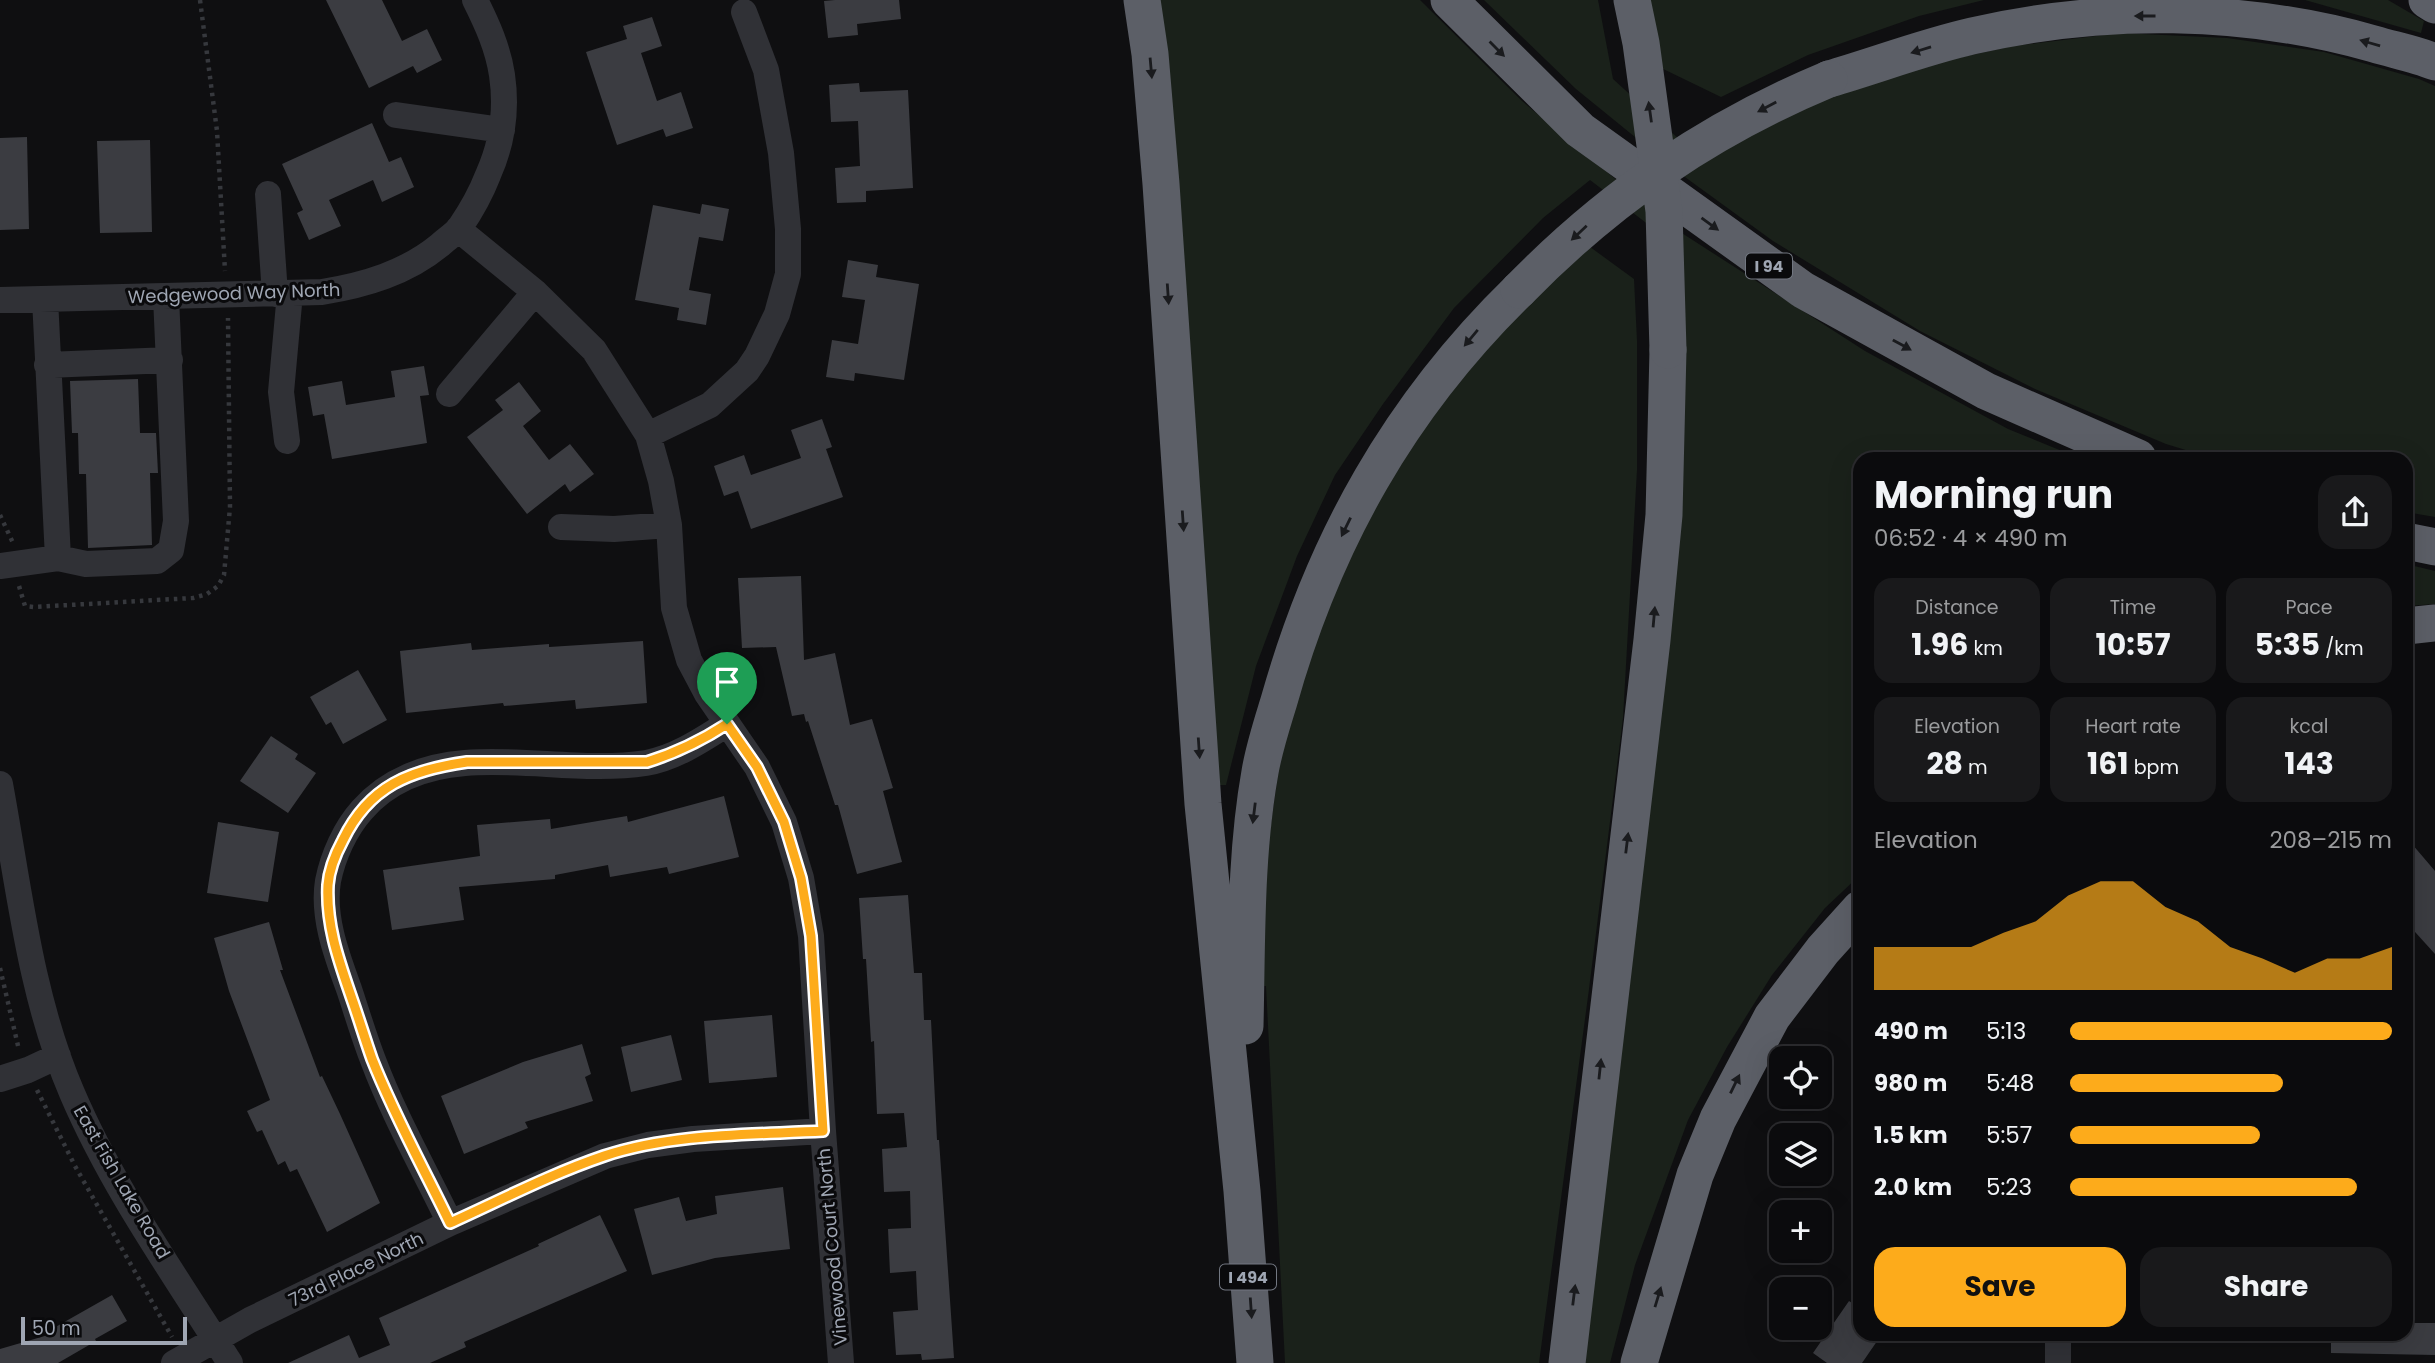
<!DOCTYPE html>
<meta charset="utf-8">
<style>
body{margin:0;font-family:Poppins,sans-serif;background:#19191b;color:#f1f3f6;height:100vh;display:flex;flex-direction:column;font-size:26px;white-space:nowrap}
*{box-sizing:border-box;margin:0}
p{font-size:23px;color:#9a9b9d}
.icon{flex:none;width:38px;height:38px;fill:none;stroke:currentColor;stroke-width:2;stroke-linecap:round;stroke-linejoin:round}
.map{position:relative;flex:1;overflow:hidden}
.sheet{position:absolute;left:1853px;top:452px;width:560px;height:889px;display:flex;flex-direction:column;background:#0b0b0d;border-radius:21px;box-shadow:0 7px 28px #0002,0 0 0 2px #2b2b2e}
.sheet>*{flex:none}
.buttons{position:absolute;left:1769px;top:1046px;display:grid;gap:14px}
.buttons a{display:grid;place-items:center;width:63px;height:63px;border-radius:14px;background:#0b0b0d;box-shadow:0 7px 28px #0002,0 0 0 2px #2b2b2e;font-size:35px}
.scale{position:absolute;left:21px;bottom:18px;width:166px;box-sizing:border-box;padding-left:7px;border:4px solid #9fa6b3;border-top:0;font-size:19px;line-height:24px;white-space:nowrap;color:#9fa6b3;-webkit-text-stroke:5px #0a0a0c;paint-order:stroke}
.pin{position:absolute;display:grid;place-items:center;width:60px;height:60px;color:#fff;margin:-72px -30px;border-radius:50% 50% 50% 0;rotate:-45deg;box-shadow:0 0 7px #0007}
.pin .icon{rotate:45deg}
.round{display:grid;place-items:center;flex:none;width:74px;height:74px;border-radius:21px;background:#19191b}
.headline{display:flex;align-items:center;justify-content:space-between;height:119px;padding:0 21px}
h1{font-size:38px;font-weight:700;line-height:52px}
.stats{display:grid;grid-template-columns:repeat(3,1fr);gap:10px;height:119px;padding:7px 21px}
.stats div{display:grid;align-content:center;border-radius:18px;background:#19191b;text-align:center}
.stats b{font-size:30px;font-weight:700}
.stats small{font-size:19px;font-weight:400}
.stats p{font-size:19px}
.chart{height:196px;padding:14px 21px}
.chart p{display:flex;justify-content:space-between}
.chart svg{width:100%;height:126px;margin-top:7px;fill:#fdab1b;opacity:.7}
.button{display:flex;gap:14px;margin-top:auto;padding:14px 21px}
.button a{flex:1;height:80px;border-radius:21px;background:#fdab1b;color:#111;font-size:28px;font-weight:700;line-height:80px;text-align:center}
.button a+a{background:#19191b;color:#f1f3f6}
ul{padding:0 21px;list-style:none;font-size:23px}
li{display:grid;grid-template-columns:112px 84px 1fr;align-items:center;height:52px}
li i{height:18px;border-radius:9px;background:#fdab1b}
.map>svg:first-child{display:block}
</style>
<div class="map">
<svg width="2435" height="1363" viewBox="0 0 2435 1363">
<rect width="100%" height="100%" fill="#0f0f11"/>
<!-- green -->
<path fill="#1a211a" d="M1157,0h263l102,101 152,127 191,123 143,78 71,29h-219v417l-35,33 -53,67 -45,72 -39,73 -53,145 -25,98h-28l93,-1118 -85,-65 -47,38 -89,90 -71,96 -48,71 -38,81 -41,110 -30,119h-11z
M1484,0h114l15,79 88,80 66,-37 126,-50 120,-26 108,-13 106,5 97,14 95,27 16,7v431l-29,-5v-54h-194l-46,-14 -131,-55 -115,-58 -147,-90 -95,-69 -102,-83z
M1640,0h344l-65,16 -111,39 -87,42 -66,-32z
M2305,0h83l36,21 -3,12z
M1586,244l48,35 3,62v129l-14,248 -34,271 -50,374h-254l-19,-377h-8l-1,-64 28,-196 33,-112 65,-128 103,-146z
M2406,564l29,7v33l-29,2z"/>
<!-- building -->
<path fill="#3b3c41" d="M326,0h56l20,41 25,-12 15,31 -25,13 -4,-7 -44,22z
M835,0h64l2,19 -44,5 1,11 -30,3 -4,-37z
M652,17l10,29 -21,7 16,48 24,-9 12,36 -27,9 -3,-8 -46,16 -31,-93 41,-13 -4,-13z
M859,83l1,9 48,-2 5,98 -47,3v11l-29,1 -2,-35 25,-2 -2,-45 -27,1 -2,-37z
M372,123l17,39 12,-5 13,30 -32,15 -9,-22 -44,20 12,26 -32,14 -12,-27 6,-3 -21,-46z
M27,137l2,92 -29,1v-92z
M150,140l2,92 -52,1 -3,-92z
M702,204l27,5 -6,32 -24,-4 -10,53 22,4 -5,31 -29,-5 2,-12 -44,-8 18,-95 47,9z
M848,260l30,5 -2,12 43,7 -15,96 -49,-7 -1,8 -28,-4 6,-37 26,4 7,-44 -23,-3z
M424,366l5,29 -9,1 7,47 -95,16 -8,-45 -11,2 -5,-29 34,-6 4,24 49,-8 -4,-26z
M138,379l2,54h16l2,40h-8l2,72 -64,3 -2,-74h-7l-1,-41h-6l-2,-52z
M519,382l22,29 -18,15 26,34 21,-16 24,30 -24,18 -5,-8 -38,30 -60,-77 36,-27 -8,-10z
M822,419l10,28 -6,2 17,48 -92,32 -13,-38 -14,5 -10,-30 30,-11 7,20 50,-17 -10,-28z
M801,576l3,84 31,-7 15,72 22,-6 21,69 -10,3 19,71 -45,12 -19,-69h-3l-27,-84 -2,1 -2,-8 -12,2 -16,-69 -34,1 -4,-70z
M643,641l4,62 -71,6 -1,-9 -71,6 -1,-3 -97,10 -6,-62 71,-8 1,7 77,-6v3z
M358,670l29,50 -44,24 -12,-22 -5,3 -16,-28z
M271,736l27,18 -3,5 21,14 -28,40 -48,-32z
M724,796l15,61 -70,17 -2,-7 -57,10 -2,-12 -53,10v4l-96,8 5,33 -72,10 -9,-60 97,-14 -3,-31 73,-6 1,10 76,-13 1,6z
M218,822l61,10 -11,70 -61,-9z
M2406,837l29,34v83l-29,-32z
M908,895l6,78h8l2,47h7l6,120h2l15,218 -32,2 -1,-6 -25,1 -3,-43 25,-2 -1,-17 -1,-22 -26,2 -2,-44 23,-1 -1,-37 -26,1 -2,-43 25,-2 -3,-34 -27,1 -3,-73 -3,1 -5,-83h-3l-4,-61z
M269,922l14,48h-3l40,107 2,-1 18,38 40,89 -53,29 -30,-63 -7,3 -5,-11 -7,4 -16,-35 -5,2 -10,-21 23,-11 -41,-109 -15,-53z
M772,1015l5,62 -68,6 -5,-62z
M671,1035l11,45 -51,12 -10,-45z
M582,1044l9,30 -6,3 8,24 -68,21 3,6 -64,26 -23,-58 82,-34z
M783,1187l7,62 -75,9 -63,17 -18,-66 45,-12 7,24 31,-7 -2,-18z
M600,1215l27,56 -163,71 2,5 -36,16h-142l61,-28 10,23 31,-13 -11,-27 160,-72 -1,-2z
M112,1295l15,26 -32,18 1,2 -38,22h-58v-14l55,-16 -3,-4z
M1849,1301l11,7v26h22l-20,29h-35l-14,-10z
M2406,1323h29v32l-104,-2v-19h75z"/>
<g fill="none" stroke-linecap="round" stroke-linejoin="round">
<!-- path -->
<path stroke="#36383d" stroke-width="4.5" stroke-dasharray="3.5 5" stroke-linecap="butt" d="M200,0l17,131 8,140
M0,515l13,28
M19,586l6,20 9,1 159,-9 14,-4 11,-8 6,-11 6,-68 -2,-189
M0,968l19,82
M37,1090l38,76 97,171"/>
<!-- minor -->
<path stroke="#303136" stroke-width="26" d="M396,115l106,15
M268,194l7,100
M458,229l77,63 59,58 54,85 13,46 8,44 5,83 15,52 18,34 50,73 27,55 17,56 10,58 12,195 18,232
M0,300l322,-8c43,-7 84,-19 118,-47 6,-6 15,-11 20,-18 11,-16 21,-34 28,-52 14,-31 19,-66 14,-100 -4,-27 -15,-51 -27,-75
M47,365l123,-5
M449,394l86,-102
M648,435l62,-30 37,-34 10,-15 20,-42 11,-40v-45l-7,-76 -15,-83 -22,-58
M287,441l-6,-49 9,-99
M561,527l53,2 55,-4
M58,558l28,6 71,-3 14,-11 5,-29 -10,-224
M0,566l58,-8 -13,-259
M0,784c19,103 30,212 72,309 41,96 103,182 158,270
M0,1079l28,-9 30,-14
M450,1223c-26,-54 -56,-107 -77,-163 -9,-23 -16,-47 -24,-71 -12,-33 -27,-72 -21,-108 5,-25 17,-52 34,-71 26,-30 64,-44 103,-47 60,-5 121,9 181,0 29,-5 56,-23 81,-39
M2058,1334v29
M174,1363l76,-43 200,-97 155,-67 43,-11 45,-6 130,-8"/>
<!-- highway -->
<path stroke="#5c5f67" stroke-width="37" d="M1142,0l8,54 11,130 42,620 39,387 13,172
M1449,0l131,130 223,160 183,101 152,67
M2427,0l8,5
M1829,79c48,-14 95,-32 143,-43 131,-30 272,-29 402,8 20,6 42,10 61,18
M2406,541l29,6
M2406,626l29,-3
M1245,1026c2,-85 0,-170 15,-254 4,-24 12,-48 19,-71 45,-160 121,-295 240,-411
M1567,1363l85,-723 12,-125 4,-165
M1639,1363l56,-188 23,-56 54,-102 51,-67 37,-41"/>
<!-- highway-bridge -->
<path stroke="#5c5f67" stroke-width="37" d="M1632,0l9,43 23,168 4,139
M1519,290c91,-93 190,-161 310,-211"/>
</g>
<!-- one-way arrows -->
<defs><path id="oneway-solid" d="M-6-.8H1V-3.2L6.5 0L1 3.2V.8H-6Z" transform="scale(1.75)"/></defs>
<g fill="#1a1b1e">
<use href="#oneway-solid" transform="translate(2145 16) rotate(180)"/>
<use href="#oneway-solid" transform="translate(2370 43) rotate(-164)"/>
<use href="#oneway-solid" transform="translate(1497 49) rotate(45)"/>
<use href="#oneway-solid" transform="translate(1921 50) rotate(163)"/>
<use href="#oneway-solid" transform="translate(1151 68) rotate(85)"/>
<use href="#oneway-solid" transform="translate(1767 107) rotate(152)"/>
<use href="#oneway-solid" transform="translate(1650 112) rotate(-98)"/>
<use href="#oneway-solid" transform="translate(1710 224) rotate(36)"/>
<use href="#oneway-solid" transform="translate(1579 233) rotate(137)"/>
<use href="#oneway-solid" transform="translate(1168 294) rotate(86)"/>
<use href="#oneway-solid" transform="translate(1471 338) rotate(130)"/>
<use href="#oneway-solid" transform="translate(1902 345) rotate(29)"/>
<use href="#oneway-solid" transform="translate(1183 521) rotate(86)"/>
<use href="#oneway-solid" transform="translate(1346 527) rotate(116)"/>
<use href="#oneway-solid" transform="translate(1654 617) rotate(-85)"/>
<use href="#oneway-solid" transform="translate(1199 748) rotate(86)"/>
<use href="#oneway-solid" transform="translate(1254 813) rotate(97)"/>
<use href="#oneway-solid" transform="translate(1627 843) rotate(-83)"/>
<use href="#oneway-solid" transform="translate(1600 1069) rotate(-84)"/>
<use href="#oneway-solid" transform="translate(1735 1084) rotate(-64)"/>
<use href="#oneway-solid" transform="translate(1574 1295) rotate(-83)"/>
<use href="#oneway-solid" transform="translate(1658 1297) rotate(-73)"/>
<use href="#oneway-solid" transform="translate(1251 1308) rotate(86)"/>
</g>
<g fill="none" stroke-linecap="round" stroke-linejoin="round">
<!-- route casing -->
<g stroke="#fff" stroke-width="14">
<path id="route" d="M727,724l30,43 27,55 17,56 10,58 12,195c-72,4 -150,2 -219,25 -53,18 -103,44 -154,67 -26,-54 -56,-108 -78,-164 -7,-20 -13,-40 -20,-60 -13,-38 -26,-73 -24,-114 1,-14 8,-32 15,-45 26,-54 67,-70 124,-78h180c29,-9 54,-21 80,-38z"/>
</g>
<!-- route -->
<use href="#route" stroke="#fdab1b" stroke-width="9"/>
</g>
<g text-anchor="middle" dominant-baseline="central" stroke-width="6" stroke-linejoin="round" paint-order="stroke">
<!-- shield labels -->
<g fill="#0a0a0c" stroke="#727781" stroke-width="2">
<rect x="1746" y="253.5" width="46" height="25" rx="5"/>
<rect x="1220" y="1264.5" width="56" height="25" rx="5"/>
</g>
<g font-size="16" font-weight="bold" fill="#9fa6b3">
<text x="1769" y="266">I 94</text>
<text x="1248" y="1277">I 494</text>
</g>
<!-- street labels -->
<g font-size="18" fill="#9fa6b3" stroke="#0a0a0c">
<text transform="translate(234 293) rotate(-2)">Wedgewood Way North</text>
<text transform="translate(122 1182) rotate(60)">East Fish Lake Road</text>
<text transform="translate(832 1247) rotate(-95)">Vinewood Court North</text>
<text transform="translate(356 1269) rotate(-26)">73rd Place North</text>
</g>
</g>
</svg>
<div class="buttons">
<a><svg class="icon" aria-label="locate" viewBox="0 0 24 24"><circle cx="12" cy="12" r="6"/><path d="M12 2v4M12 18v4M2 12h4M18 12h4"/></svg></a>
<a><svg class="icon" aria-label="layers" viewBox="0 0 24 24"><path d="M12 4l9 5-9 5-9-5zM3 14l9 5 9-5"/></svg></a>
<a>+</a>
<a>−</a>
</div>
<div class="scale">50 m</div>
<div class="pin" style="left:727px;top:724px;background:#1e9e55"><svg class="icon" aria-label="arrive" viewBox="0 0 24 24"><path d="M6 21V4h12l-3 4 3 4H6"/></svg></div>
<section class="sheet">
<div class="headline"><div><h1>Morning run</h1><p>06:52 · 4 × 490 m</p></div><a class="round"><svg class="icon" aria-label="share" viewBox="0 0 24 24"><path d="M12 15V3M7 8l5-5 5 5M5 13v7h14v-7"/></svg></a></div>
<div class="stats">
<div><p>Distance</p><b>1.96<small> km</small></b></div>
<div><p>Time</p><b>10:57</b></div>
<div><p>Pace</p><b>5:35<small> /km</small></b></div>
</div>
<div class="stats">
<div><p>Elevation</p><b>28<small> m</small></b></div>
<div><p>Heart rate</p><b>161<small> bpm</small></b></div>
<div><p>kcal</p><b>143</b></div>
</div>
<div class="chart"><p><span>Elevation</span>208–215 m</p>
<svg viewBox="0 0 160 44" preserveAspectRatio="none"><path d="M0 44V29L10 29L20 29L30 29L40 24L50 20L60 11L70 6L80 6L90 15L100 20L110 29L120 33L130 38L140 33L150 33L160 29V44z"/></svg>
</div>
<ul>
<li><b>490 m</b>5:13<i style="width:100%"></i></li>
<li><b>980 m</b>5:48<i style="width:66%"></i></li>
<li><b>1.5 km</b>5:57<i style="width:59%"></i></li>
<li><b>2.0 km</b>5:23<i style="width:89%"></i></li>
</ul>
<div class="button"><a>Save</a><a>Share</a></div>
</section>
</div>
